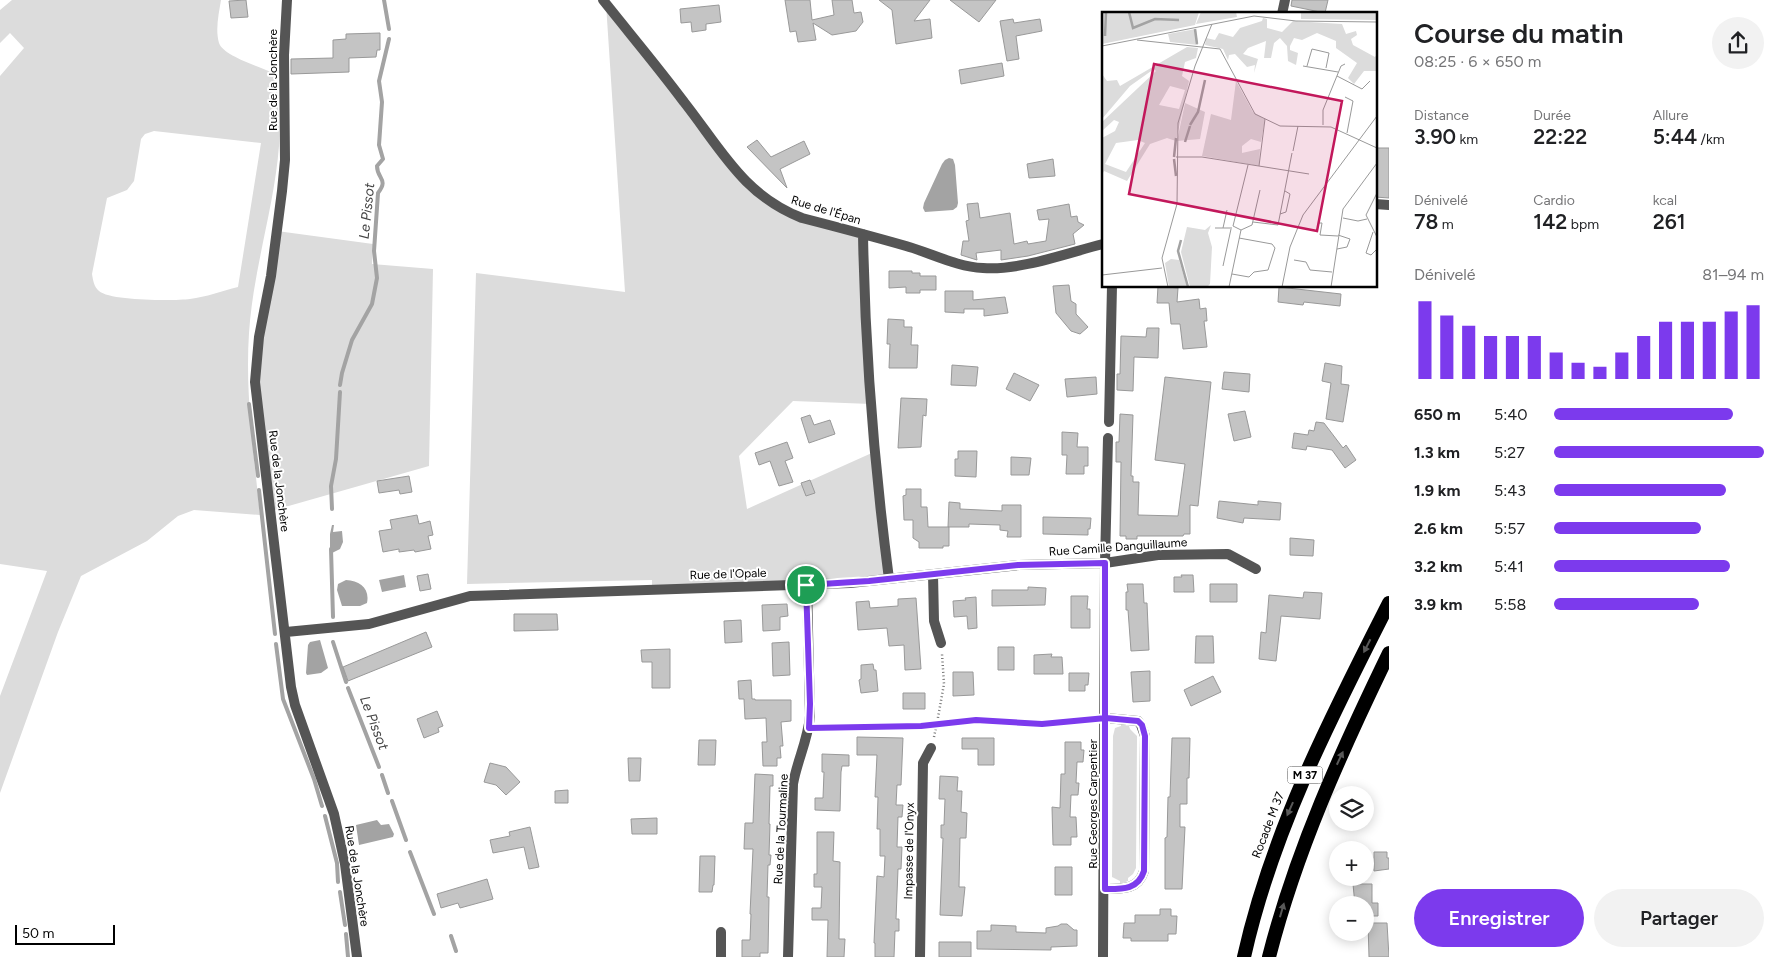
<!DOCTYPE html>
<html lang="fr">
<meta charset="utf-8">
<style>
body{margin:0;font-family:Figtree,sans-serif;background:#f2f2f2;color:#202124;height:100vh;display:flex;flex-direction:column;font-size:19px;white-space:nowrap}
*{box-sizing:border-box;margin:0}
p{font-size:16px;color:#757577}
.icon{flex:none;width:28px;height:28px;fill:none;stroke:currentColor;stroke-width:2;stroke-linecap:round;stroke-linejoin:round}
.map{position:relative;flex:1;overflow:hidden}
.side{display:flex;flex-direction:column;background:#fff;width:400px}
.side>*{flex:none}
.buttons{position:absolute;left:1329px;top:786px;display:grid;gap:10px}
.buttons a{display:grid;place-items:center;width:45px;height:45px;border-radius:50%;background:#fff;box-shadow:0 2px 12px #0003;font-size:25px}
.scale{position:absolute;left:15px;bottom:12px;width:100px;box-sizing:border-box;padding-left:5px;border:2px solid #000;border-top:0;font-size:14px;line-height:18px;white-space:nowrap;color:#000;-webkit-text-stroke:4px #fff;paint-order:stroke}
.pin{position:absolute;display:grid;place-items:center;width:42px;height:42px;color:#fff;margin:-21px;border:2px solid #fff;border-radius:50%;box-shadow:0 1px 5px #0007}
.round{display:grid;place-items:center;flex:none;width:52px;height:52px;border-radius:26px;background:#f2f2f2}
.head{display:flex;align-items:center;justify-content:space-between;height:85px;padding:0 25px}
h1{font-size:28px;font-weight:600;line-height:38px}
.stats{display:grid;grid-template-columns:repeat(3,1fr);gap:8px;height:85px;padding:5px 25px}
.stats div{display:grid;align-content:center}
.stats b{font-size:21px;font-weight:600}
.stats small{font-size:14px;font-weight:400}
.stats p{font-size:14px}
.chart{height:140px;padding:10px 25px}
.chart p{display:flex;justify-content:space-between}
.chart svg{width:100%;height:90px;margin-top:5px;stroke:#7c3aed;stroke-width:6}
.button{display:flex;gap:10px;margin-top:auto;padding:10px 25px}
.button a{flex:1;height:58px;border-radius:30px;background:#7c3aed;color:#fff;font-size:20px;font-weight:600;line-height:58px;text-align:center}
.button a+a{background:#f2f2f2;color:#202124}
ul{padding:0 25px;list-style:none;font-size:16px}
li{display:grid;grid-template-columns:80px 60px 1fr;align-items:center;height:38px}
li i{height:12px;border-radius:6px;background:#7c3aed}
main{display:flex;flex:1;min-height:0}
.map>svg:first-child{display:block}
</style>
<main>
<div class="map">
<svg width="1389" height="957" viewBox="0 0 1389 957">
<rect width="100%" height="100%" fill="#fff"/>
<!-- green -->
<path fill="#dcdcdc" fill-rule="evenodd" d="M12,0h209c-2,13 -6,29 -2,43 4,13 44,25 57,31 1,23 4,48 3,72 -5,63 -26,124 -30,187 -4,61 5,122 11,182l-66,-5 -16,6 -31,25 -66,35 -23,56 -58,161v-97l47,-125 -47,-7v-488l24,-28 -14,-15 -10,10v-33zM154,131l107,12 -23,144c-16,4 -32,10 -48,12 -16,2 -80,2 -91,-8 -5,-4 -6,-11 -7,-17l15,-76 20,-8 7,-9 7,-42 4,-5z
M606,4l101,129 65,70 91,31 8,170 -78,-3 -54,55 8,53 127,-57 15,127 -237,10v-9l-185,4 9,-311 149,19z
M277,231l96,13 -1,20 61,5 -4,197 -158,45 -14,-105 2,-69z
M1121,724l8,2 1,3 7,7v5l-1,127 -3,6 -5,4v3l-8,3v-3l-8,-4v-3l1,-138 2,-8 6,-2z"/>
<!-- water -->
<path fill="#a3a3a3" d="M949,158l4,1 2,6 3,38 -1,4 -4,3 -28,2 -2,-4 1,-5 18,-39 3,-4z
M332,525h2l-1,7 9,-1 1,11 -3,7 -10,5v-20z
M404,575l2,12 -24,5 -3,-12z
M346,580c14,1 24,8 21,23l-7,3h-18l-5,-16 1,-6z
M320,640l8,28 -7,5 -14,2 -1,-2 2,-28 2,-3z
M377,820l4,5 8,-1 5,10 -1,3 -34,8 -3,-20z"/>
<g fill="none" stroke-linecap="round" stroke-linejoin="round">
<!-- stream -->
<path stroke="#a3a3a3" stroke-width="4" d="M384,0l5,29
M340,385l2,-12 10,-33 20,-36 5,-26 -3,-27 4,-58c11,-14 -1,-14 -1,-27l6,-7 -4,-14 3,-43 -3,-21 10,-42
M249,404l9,72
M259,490l16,144
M332,509l-1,-23 5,-27 4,-67
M331,549l2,68
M333,642l13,40
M276,644l7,55 31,80 8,27
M348,688l31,79
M382,775l6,18
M392,801l14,39
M325,816l12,47 1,19
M410,852l24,62
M340,892l5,33
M346,934l2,23
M451,936l5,15"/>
</g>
<!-- building -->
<path fill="#c4c4c4" stroke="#999" d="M246,0l2,17 -17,1 -2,-17z
M785,0h25l2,20 22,-5 -2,-15h20l2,13 7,-1 2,10 -7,9 -24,4 -19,-12 3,17 -18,2 -2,-11 -6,1z
M879,0h51l-16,21 16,-2 2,19 -36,6 -4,-34z
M950,0h46l-17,22z
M1292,0h36l-3,13 -34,-7z
M719,5l2,17 -15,2v6l-14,2 -1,-10 -10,1 -1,-14z
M1013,19l1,4 26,-4 2,12 -26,5 3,23 -12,2 -7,-40z
M380,33v17h-3l-1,7 -27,1v14l-58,2v-15l42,-1v-18l13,-1v-5z
M1002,63l2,13 -43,8 -2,-14z
M757,140l14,17 33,-16 6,13 -30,15 7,19 -40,-41z
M1375,148h14v50l-14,-1z
M1053,159l2,17 -26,2 -2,-14z
M978,203l2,15 30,-5 4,31 13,-3 1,3 18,-3 3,-22 -10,1 -2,-10 32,-6 2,13 6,-1 1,6 6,3 -11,9 2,10 -47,12 -27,4v-10l-25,3 1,7 -16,-5 2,-14h6l-3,-20 3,-1 -2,-16z
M889,271h23v2h8v3h16v14h-16v3h-14v-6l-17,1z
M1069,285l2,16 5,3v10l12,13 -8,7 -9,-3 -15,-18 -3,-27z
M1158,286l20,2 -1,14 22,-3 1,10 6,-1 1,13h-3l3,26 -24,2 -3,-25h-9l-2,-21h-12z
M1279,287l62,7 -1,12 -36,-4 -1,3 -25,-3z
M945,291h28v9l32,-3 3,16 -24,3v-7h-20v4l-19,-1z
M888,319l16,1v7h8l-1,18h7l-1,23h-28l1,-24h-3z
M1147,328h12l-1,30 -24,-1 -1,34 -16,-1v-16h3l1,-38 25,1z
M1325,363l17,3 -1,18 8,1 -6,37 -17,-3 5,-36 -9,-2z
M952,365l26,2 -2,19 -25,-1z
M1224,372l26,2 -1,18 -27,-3z
M1014,373l25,12 -9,16 -24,-12z
M1096,377l1,17 -30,3 -2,-18z
M1165,377l46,5 -13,124 -8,-1v29h-6l-1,2h-46v3h-11v-3h-6l1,-74h-5v-20h3l1,-28 13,1 -2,61h2v6h6l-1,33 40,1 7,-52 -30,-4z
M901,398l26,1 -1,17 -3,-1 -2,32 -23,1z
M1245,411l6,26 -17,4 -6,-27z
M810,415l4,10 16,-5 5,14 -26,9 -8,-25z
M1316,422l8,1 19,25 3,-3 10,15 -11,8 -13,-18 -25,-4 -1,4 -14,-2 2,-15 14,2 1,-5 5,1z
M1062,432l16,1 -1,14h11v19h-4v8h-18l1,-19h-5z
M787,442l6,16 -8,3 8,21 -14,4 -9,-25 -11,4 -4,-12z
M958,451h19l-1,26 -21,-1v-17h3z
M1011,457l20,1 -2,17h-18z
M409,476l3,16 -12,2 -1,-4 -20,3 -2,-12z
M810,480l5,13 -9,3 -5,-13z
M906,489h15v18h6l1,20h21v19h-6v2h-24v-6l-6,-4v-18h-9l-1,-24 3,-1z
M1219,501l39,4v-4l23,2 -1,17 -36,-2 -1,5 -26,-5z
M949,502l11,1v6l42,2v-6h19v32h-14l1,-6 -8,-1v-5l-31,-1v3h-21z
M417,515l2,9 11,-3 3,14 -5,1 3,13 -16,3 -1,-2 -15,2v-3l-16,3 -4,-21 13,-2 -2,-9z
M1043,517l48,1 -1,11h-2v6l-45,-1z
M1290,538l24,2 -1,16 -23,-1z
M428,574l3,15 -11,2 -3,-15z
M1181,575h12l1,17h-20v-15h8z
M1127,584h16l1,19h3l2,47 -18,1 -3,-41h-2v-18h2z
M1210,584h27v18h-27z
M1028,587l18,1 -1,17 -53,1v-16h36z
M1304,592l18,1 -2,26 -39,-3 -5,45 -17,-2 2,-27 5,1 3,-38 34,3z
M1071,596h17l-1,13h3v19h-19z
M976,597l1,31 -9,1 -1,-13 -13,1 -1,-16 13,-1 -1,-2z
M916,598l5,71 -16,1 -1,-25 -15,1 -2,-18 -29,2 -2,-28 13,-1 1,7 28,-2v-7z
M787,604l1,12 -8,1v13l-17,1 -1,-26z
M514,614h43l1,16 -44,1z
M741,620l1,22 -17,1 -1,-22z
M426,632l6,15 -84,34 -5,-14z
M1196,636h17l1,27h-19z
M789,642l1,33 -17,1 -1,-33z
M998,647h16v23h-16z
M670,649v39h-18v-26h-10l-1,-12z
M1052,654l-1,3h11l1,17h-29v-19z
M873,664l1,6h2l2,21 -17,2 -2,-13 2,-1v-14z
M1150,671v30l-17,1 -2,-30z
M953,672h20l1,23 -21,1z
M1069,673h20l-1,12h-3v6h-16z
M1213,676l8,16 -30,14 -7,-16z
M751,680l1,19h3v1h36v21l-10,1 2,24h-3l1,12h-4v8h-14l-1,-24h5l-1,-24 -21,1 -1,-20h-5l-1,-18z
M903,693h22v16h-22z
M437,711l6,15 -5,2 1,4 -15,6 -7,-19z
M857,737l46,1 -2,47h-4l-1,20h7l-1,12h-4l-1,30h5l-1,22h-3l-2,50h3v12h-4l-1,26h-19v-14h-1l3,-67 7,1 1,-21h-5v-27h-3l1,-32h-3l2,-42h-20z
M962,738h32v27h-16v-16h-16z
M1172,738h18l-1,40h-2v26h-7v23h5l-3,62h-17v-51l2,-1 1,-40h2z
M699,740h17l-1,25h-17z
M1065,742h16v8h3l-1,12h-6l-1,21h3l-1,12h-7l-1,22h6l1,20h-6v8h-18l-1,-38 8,1 1,-34h4z
M822,754l27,1v11h-7l-1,6 -1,39 -25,-1v-12h8l1,-26h-2z
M628,758h13l-1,23h-11z
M490,763l16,4 14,15 -14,13 -10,-10 -12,-3z
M755,774l18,1v11h-3l-1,38h1l-1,31h2l-1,10h-2l-1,32h2l-1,56h-8v4h-18v-17h8l1,-26h-1l3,-65h-9l1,-26h8z
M940,776l18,1 -1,14h5l-1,21 6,1 -1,25h-6l-1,49h6l-3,29 -22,-1 3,-77h-2v-13h3l1,-26h-6z
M568,790v13h-13v-12z
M657,818v16h-25l-1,-15z
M530,827l9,40 -10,2 -5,-22 -31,6 -3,-13 20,-4 -1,-4z
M817,832h17l-1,29 7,1 -1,77h6l-1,18h-17l1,-37h-16v-12h9l1,-21h-8v-13h3z
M1374,852h13v6h2v11l-15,2z
M700,856h15l-1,29h-1l-1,7h-13z
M1055,867h17v28h-17z
M487,879l6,20 -33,9 -2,-5 -17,5 -4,-14z
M1353,884h19v19h6v13h-13v-11h-10z
M1160,909h11v7h6l-1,18h-8v7h-37v-3h-8l1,-15h11v-8h25z
M1368,923h19l2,34h-20z
M1061,924h6l7,6h3v16l-26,1v3l-74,-1v-18h14v-6l25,1v6l30,1v-5l12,-2z
M939,942h32v15h-32z"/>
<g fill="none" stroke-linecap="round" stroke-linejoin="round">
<!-- path -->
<path stroke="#777" stroke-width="2.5" stroke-dasharray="1 2.5" stroke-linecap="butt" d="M820,728l101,-2 16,-3 7,-39 -2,-30
M934,737l3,-14 39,-3 66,4 51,-5"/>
<!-- minor -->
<path stroke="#555" stroke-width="10" d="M287,0l-3,55 1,105 -3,31 -11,85 -12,61 -4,45 36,305 4,18 39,109 11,50 12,93
M603,0c27,34 55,67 81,102 37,47 59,93 118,116 35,9 69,18 104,28 25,7 51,21 77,22 36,3 84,-15 120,-24
M1282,14l3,-14
M1375,204l14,1
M863,234c2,116 11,230 26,345
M1109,422l3,-136
M933,574l1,47 7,22
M286,632l83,-8 101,-28 380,-13 169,-18 86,-2 53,-8 70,-1 28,15
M1105,889c17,0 33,1 39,-18l1,-135 -4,-11 -3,-4 -32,-3
M721,957v-25
M788,957l5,-173c4,-23 15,-44 17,-68l-3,-131
M920,957l3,-194 8,-15
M1103,957l2,-394 3,-125"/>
<!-- trunk -->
<path stroke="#000" stroke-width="14" d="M1244,957c28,-126 87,-240 145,-354
M1269,957c27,-106 72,-205 120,-304"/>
</g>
<!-- one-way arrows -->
<defs><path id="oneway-solid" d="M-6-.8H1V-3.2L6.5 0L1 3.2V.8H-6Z" transform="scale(1.25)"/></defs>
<g fill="#595959">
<use href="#oneway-solid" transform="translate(1367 646) rotate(117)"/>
<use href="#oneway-solid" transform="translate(1340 758) rotate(-65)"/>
<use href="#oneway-solid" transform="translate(1290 809) rotate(114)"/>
<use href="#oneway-solid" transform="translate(1282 910) rotate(-74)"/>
</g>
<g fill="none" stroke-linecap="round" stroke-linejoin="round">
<!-- route casing -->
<g stroke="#fff" stroke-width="10">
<path id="route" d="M806,585l4,119 -1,24 112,-2 55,-6 66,4 64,-6 32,3 4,4 3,11 -1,135c-6,19 -22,18 -39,18v-326l-87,2 -149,16 -63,4"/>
</g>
<!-- route -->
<use href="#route" stroke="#7c3aed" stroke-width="6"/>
</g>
<g text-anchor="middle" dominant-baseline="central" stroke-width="4" stroke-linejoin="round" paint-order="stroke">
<!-- shield labels -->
<rect fill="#fff" stroke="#4c4c4c" stroke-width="1" x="1287.5" y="766.5" width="35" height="17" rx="4"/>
<g font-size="11" font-weight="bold" fill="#000">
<text x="1305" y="775">M 37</text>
</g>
<!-- street labels -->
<g font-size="12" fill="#000" stroke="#fff">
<text transform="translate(273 80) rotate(-90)">Rue de la Jonchère</text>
<text transform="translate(826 210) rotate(17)">Rue de l'Épan</text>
<text transform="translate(279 481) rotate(83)">Rue de la Jonchère</text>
<text transform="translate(1118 547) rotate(-4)">Rue Camille Danguillaume</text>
<text transform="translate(728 574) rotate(-2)">Rue de l'Opale</text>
<text transform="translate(1093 804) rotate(-90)">Rue Georges Carpentier</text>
<text transform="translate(1268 825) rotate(-69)">Rocade M 37</text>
<text transform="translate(781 829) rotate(-87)">Rue de la Tourmaline</text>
<text transform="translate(909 851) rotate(-89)">Impasse de l'Onyx</text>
<text transform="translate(357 876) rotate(81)">Rue de la Jonchère</text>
</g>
<!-- water labels -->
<g font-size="14" font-style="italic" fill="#444" stroke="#fff">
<text transform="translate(367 211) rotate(-84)">Le Pissot</text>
<text transform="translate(374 723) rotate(69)">Le Pissot</text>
</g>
</g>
<!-- overview -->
<g transform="translate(1102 12)">
<rect width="275" height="275" fill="#fff"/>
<path d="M0,0h97l-4,13 -93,19zM99,0h35l1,5 -41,7zM199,0h76v8l-76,-1zM161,6l4,1v9l15,4 11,-11 49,3 4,10 10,-3 1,4 -6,4 2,6 22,12 2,-3v17h-13l-10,13 -6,-6 9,-15 -21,-15v-7l-19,-8 -15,7 -8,-2 -4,8v4l8,3 -2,12 -8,-4 -1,-15 -7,-8 -6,5 -3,15h-7l2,-17 -18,7 -5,6 15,5 -4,14 1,-8 -8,2 -12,-13 -6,1 -1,5 -5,-11 -18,-4 1,-7 9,2 4,-7 14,4 7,-9 22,-7zM94,17l2,16 -28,-3 -2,-8zM85,35l11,1 -2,10 -11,4 -3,14 7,5 -13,60 -9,-3 -17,6 -23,37 -23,-10 -2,4v-37l13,-7 4,-9 -5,-2 -12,11v-9l54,-51 -2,-2 -24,17 -28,33v-45l5,7 10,-1 3,6zM68,74l15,4 -6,19 -20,-4zM36,128l7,3 -19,29 -21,-8 11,-21zM134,69l17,31 12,7 -4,23 -10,-3 -9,7v7l18,-4 -1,17 -57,-10 9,-42 20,6zM83,91l20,9 -5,27 -23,2zM109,213l-3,8 4,14 -2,37 -3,3h-17l-9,-35 6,-25 18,3zM69,247l8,1 8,27h-18l-4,-24z" fill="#dcdcdc" fill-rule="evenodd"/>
<path fill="none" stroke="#a3a3a3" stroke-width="2.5" d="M27,0l4,16 22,-9 24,1M93,17l2,15M3,24l1,-24M88,113l8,-13 7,-32M83,130l5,-16M72,145l2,-19M72,147l2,17M79,228l-3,11 10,36"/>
<path fill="none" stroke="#999" stroke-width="1" d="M35,28l83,9 35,65 25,12 51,1 46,21M0,34l152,-30 42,5 81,1M201,54l35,6M205,54l5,-17 17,4 -3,15M235,64l25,13 8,-8M0,76v16M243,85l8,4 -6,32M221,113v-15l18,-44 4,-2M191,139l5,-25M74,145h26l107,17M157,154l6,-47M275,181l-11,22 11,22M178,202l6,-2 4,-18 -5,-3M241,206l15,3 9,-2M151,210l25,3 14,-72M217,211h3l-2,12 18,1M113,216h17M121,216l4,-18M139,218l-8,-4 15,-61M139,218l11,-5 8,-35M271,220l-7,21 5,2 6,-6M235,237l10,-2 3,-8 -12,-4M192,248l12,2 4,8 22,2M121,254l8,-37M130,262l17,3 5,-5 14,-2 7,-22 -3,-4 -33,-6M0,263l60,-7M66,275l-6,-29 15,-54 1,-81 17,-57 17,-42M127,275l12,-57M180,275l8,-40 13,-32 74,-99M229,275l12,-78 34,-46"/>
<path fill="#c2185b" fill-opacity="0.15" stroke="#c2185b" stroke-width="2.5" d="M52,52l188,37 -25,130 -188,-37z"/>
<rect width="275" height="275" fill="none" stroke="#000" stroke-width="2.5"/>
</g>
</svg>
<div class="buttons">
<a><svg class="icon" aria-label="layers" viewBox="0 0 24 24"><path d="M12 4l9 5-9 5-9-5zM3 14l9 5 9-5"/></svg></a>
<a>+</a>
<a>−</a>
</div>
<div class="scale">50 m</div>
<div class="pin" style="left:806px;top:585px;background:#1e9e55"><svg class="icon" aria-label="arrive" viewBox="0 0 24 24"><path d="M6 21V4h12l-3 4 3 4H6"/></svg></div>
</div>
<section class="side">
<div class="head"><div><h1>Course du matin</h1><p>08:25 · 6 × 650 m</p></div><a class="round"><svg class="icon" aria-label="share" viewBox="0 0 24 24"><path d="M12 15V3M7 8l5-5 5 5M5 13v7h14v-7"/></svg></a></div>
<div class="stats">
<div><p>Distance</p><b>3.90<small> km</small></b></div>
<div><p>Durée</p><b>22:22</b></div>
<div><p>Allure</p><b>5:44<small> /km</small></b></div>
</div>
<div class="stats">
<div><p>Dénivelé</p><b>78<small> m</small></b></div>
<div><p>Cardio</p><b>142<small> bpm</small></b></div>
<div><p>kcal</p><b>261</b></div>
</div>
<div class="chart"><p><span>Dénivelé</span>81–94 m</p>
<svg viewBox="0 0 160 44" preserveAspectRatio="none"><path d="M5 44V6M15 44V13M25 44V18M35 44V23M45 44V23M55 44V23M65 44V31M75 44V36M85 44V38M95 44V31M105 44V23M115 44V16M125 44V16M135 44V16M145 44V11M155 44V8"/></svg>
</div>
<ul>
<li><b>650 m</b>5:40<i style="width:85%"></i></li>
<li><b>1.3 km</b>5:27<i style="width:100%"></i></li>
<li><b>1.9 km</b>5:43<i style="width:82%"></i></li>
<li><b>2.6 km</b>5:57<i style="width:70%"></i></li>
<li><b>3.2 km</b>5:41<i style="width:84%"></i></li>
<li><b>3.9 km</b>5:58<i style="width:69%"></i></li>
</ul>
<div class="button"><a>Enregistrer</a><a>Partager</a></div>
</section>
</main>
